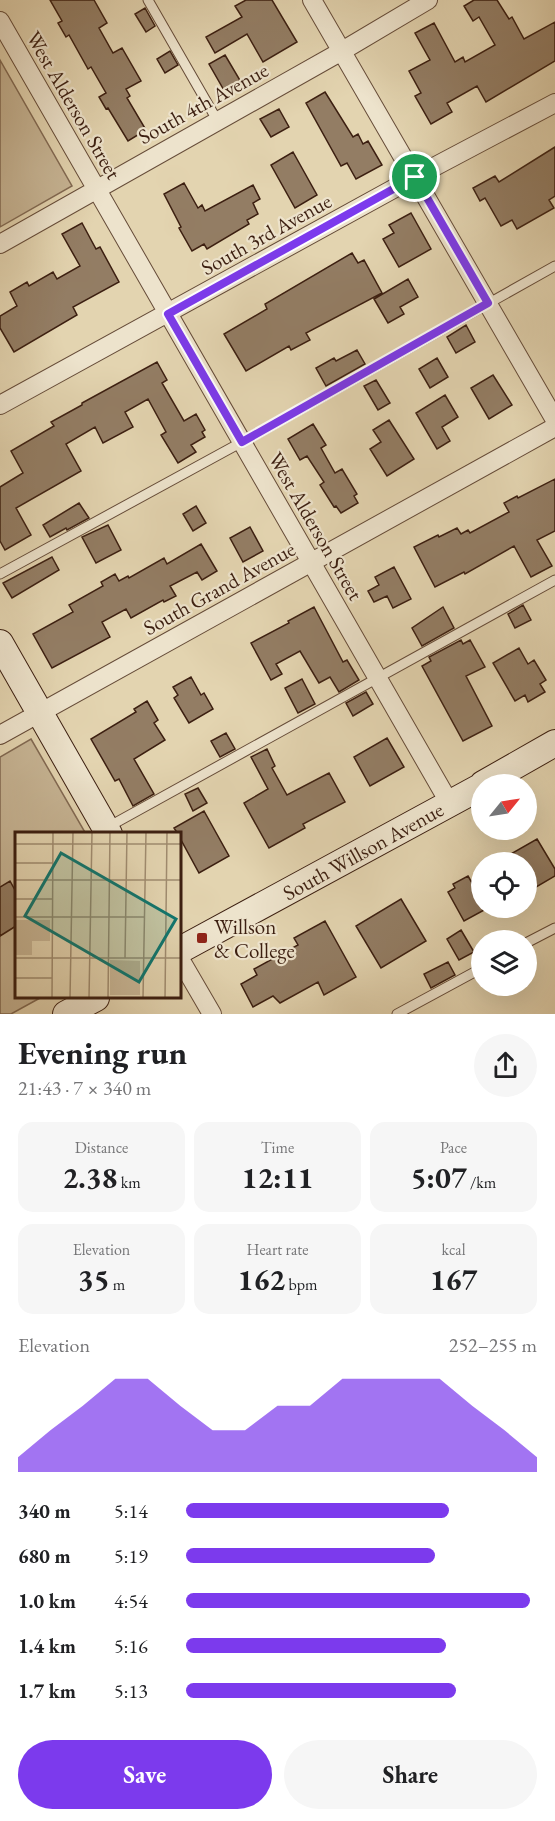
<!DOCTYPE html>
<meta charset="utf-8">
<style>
body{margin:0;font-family:"EB Garamond",serif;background:#f6f6f6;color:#202124;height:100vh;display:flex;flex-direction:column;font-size:22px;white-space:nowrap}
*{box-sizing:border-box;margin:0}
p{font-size:20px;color:#757577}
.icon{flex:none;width:33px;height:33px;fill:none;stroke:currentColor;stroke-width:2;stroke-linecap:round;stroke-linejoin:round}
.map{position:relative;height:1014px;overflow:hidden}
.sheet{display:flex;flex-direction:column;background:#fff;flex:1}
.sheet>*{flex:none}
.needle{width:39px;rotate:60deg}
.controls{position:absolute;left:471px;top:774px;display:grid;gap:12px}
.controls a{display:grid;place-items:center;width:66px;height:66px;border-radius:50%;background:#fff;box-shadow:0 6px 24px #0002;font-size:30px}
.pin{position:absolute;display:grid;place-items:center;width:51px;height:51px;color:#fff;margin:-26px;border:3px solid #fff;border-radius:50%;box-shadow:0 2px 6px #0007}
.round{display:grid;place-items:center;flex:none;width:63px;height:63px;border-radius:32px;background:#f6f6f6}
.overview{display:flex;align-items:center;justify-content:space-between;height:102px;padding:0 18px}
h1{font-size:33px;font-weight:700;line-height:45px}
.stats{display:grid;grid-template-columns:repeat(3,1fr);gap:9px;height:102px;padding:6px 18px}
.stats div{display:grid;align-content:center;border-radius:15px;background:#f6f6f6;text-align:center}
.stats b{font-size:30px;font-weight:700}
.stats small{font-size:16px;font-weight:400}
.stats p{font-size:16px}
.chart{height:168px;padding:12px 18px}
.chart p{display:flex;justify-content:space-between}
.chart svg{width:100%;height:108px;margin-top:6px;fill:#7c3aed;opacity:.7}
.action{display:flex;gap:12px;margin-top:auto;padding:12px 18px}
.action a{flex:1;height:69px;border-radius:36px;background:#7c3aed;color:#fff;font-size:24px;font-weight:700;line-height:69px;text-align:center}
.action a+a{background:#f6f6f6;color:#202124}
ul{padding:0 18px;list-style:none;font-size:20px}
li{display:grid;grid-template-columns:96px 72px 1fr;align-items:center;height:45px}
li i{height:15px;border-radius:8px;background:#7c3aed}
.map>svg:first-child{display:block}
</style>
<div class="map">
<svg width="555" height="1014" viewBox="0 0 555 1014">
<rect width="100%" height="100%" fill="#e3d4b0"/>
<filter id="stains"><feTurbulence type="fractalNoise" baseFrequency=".00333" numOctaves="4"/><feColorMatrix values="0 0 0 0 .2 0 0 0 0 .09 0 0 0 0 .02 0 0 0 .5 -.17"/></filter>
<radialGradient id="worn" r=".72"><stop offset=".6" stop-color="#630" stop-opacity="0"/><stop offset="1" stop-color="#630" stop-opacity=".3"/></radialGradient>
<!-- green -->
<path fill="#c7b595" stroke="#826a53" stroke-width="1.5" d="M0,60l72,126 -72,41z
M31,739l55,95h-70v164h24l-29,16h-11v-257z"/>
<!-- building -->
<path fill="#937d64" stroke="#3c1f11" stroke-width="1.5" d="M50,0h44l13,23 -8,5 14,25 9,-5 19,33 -15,8 4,7 -3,2 19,32 -18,11 -20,-33 -2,1 -7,-12 7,-4 -15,-26 -3,2 -19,-34 -3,2 -8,-14 4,-2z
M246,0h26l25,42 -34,20 -16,-28 -32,19 -9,-16 36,-20 -7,-11z
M474,0h23l12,19 3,-2 12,22 31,-17v39l-69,41 -9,-16 -30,17 5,9 -21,12 -16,-28 6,-3 -12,-22 21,-11 -15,-27 19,-10 21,39 8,-5 2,5 30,-17 -16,-28 -6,4 -9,-15z
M145,8l10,18 -9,6 -11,-18z
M170,51l8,14 -13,8 -8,-14z
M225,55l16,27 -16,10 -16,-28z
M325,92l28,45 5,-3 5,10 5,-3 14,24 -26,14 -9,-16 -6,3 -35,-63z
M279,109l10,18 -18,10 -11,-18z
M555,147v49l-6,4 5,8 -37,21 -5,-9 -11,6 -16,-28 -5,3 -7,-13 22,-12 4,6z
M293,152l24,43 -22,13 -24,-43z
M184,183l14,25 4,-3 3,6 48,-26 7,14 -7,4 5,11 -11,6 2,4 -42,25 -3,-5 -12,7 -13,-23 2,-1 -17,-33z
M411,213l20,36 -32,18 -16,-28 11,-6 -5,-8z
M82,223l14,26 4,-2 19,35 -46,25 4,8 -63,37 -14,-24v-12l17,-10 -7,-14 17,-10 2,4 24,-14 4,7 23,-13 -18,-32z
M352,253l6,10 6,-3 18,33 -76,40 4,7 -19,10 -2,-4 -43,25 -22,-37 43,-25 -2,-5z
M408,279l10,18 -18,10 4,7 -16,9 -14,-24z
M466,325l9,17 -19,11 -9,-16z
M357,350l8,14 -39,22 -10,-18 18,-10 2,3z
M437,358l11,19 -18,11 -11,-19z
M157,362l10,18 -5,3 22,38 12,-7 9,16 -3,2 3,5 -14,8 5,7 -18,11 -17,-28 5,-3 -18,-33 -23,13 8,15 -30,16 -8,-16 -29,17 15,27 -65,37 15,27 -26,15 -5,-9v-54l23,-14 -12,-22 43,-25 -3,-4 31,-17v-2z
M493,375l19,30 -23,14 -18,-31z
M376,380l14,23 -12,7 -14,-24z
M445,395l13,22 -16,10 8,14 -13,8 -21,-36z
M389,420l25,39 -27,17 -17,-27 11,-7 -8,-12z
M313,424l13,21 -5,3 14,25 7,-4 15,25 -3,2 4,7 -17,10 -5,-7 -2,1 -14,-22 4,-3 -17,-26 -7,4 -12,-21z
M555,479v52l-18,9 15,26 -21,11 -17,-31 -49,28 -1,-2 -29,15 -21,-40 24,-12 1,2 18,-9 4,6 7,-4 2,3 39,-21 -5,-9 13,-7 1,2z
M79,503l10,15 -22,12 -1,-2 -16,9 -7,-12z
M196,506l10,17 -13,8 -10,-17z
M108,525l13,25 -25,13 -14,-26z
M250,527l13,24 -20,11 -13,-24z
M201,544l16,27 -15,9 -5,-8 -27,14 6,10 -12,6 -1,-2 -32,18 -5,-9 -24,13 8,15 -58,31 -19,-34 40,-22 -4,-7 34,-19 -2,-4 14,-8 4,7 9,-5 1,2 35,-20 3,6z
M52,557l7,13 -47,28 -9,-15z
M394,567l17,32 -18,9 -6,-12 -13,6 -6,-11 11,-6 -4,-8z
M523,605l8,15 -16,8 -7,-14z
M314,607l29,55 4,-2 12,20 -20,12 -9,-15 -11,6 -19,-32 -24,13 6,10 -11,6 -20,-37 38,-20 -1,-2z
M443,607l11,21 -32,18 -10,-18z
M461,640l2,4 7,-4 15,27 -19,9 26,50 -29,15 -41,-75 9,-5 -2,-4z
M519,648l9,16 6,-4 12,20 -6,4 5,8 -17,10 -3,-7 -10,6 -22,-38z
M191,677l10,18 3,-2 9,16 -24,14 -15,-25 4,-3 -5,-8z
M302,679l13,25 -17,9 -13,-25z
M366,692l7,12 -20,12 -7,-13z
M147,701l11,19 -4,3 11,17 -31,19 20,35 -21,12 -14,-27 -4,2 -24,-42 45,-27 -2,-3z
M226,733l9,16 -15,8 -9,-16z
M387,738l17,29 -34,19 -16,-29z
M267,749l8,17 -3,2 15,27 42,-22 16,29 -42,22 2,4 -36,20 -25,-45 24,-14 -17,-32z
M198,788l9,15 -14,8 -8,-17z
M204,811l25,45 -30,17 -19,-35v-4h-2l-4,-6z
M537,839l18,30v7l-29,17v-31h-29z
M468,876l14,24v8l4,1 -22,12 -16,-29 7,-4 -2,-4z
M10,881l6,11v34l-16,10v-49z
M401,899l25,42 -45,27 -25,-42z
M325,921l31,56 -32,18 -6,-13 -38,21 -7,-7 -20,11 -12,-23 16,-9 -3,-6 44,-24 -4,-7z
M461,930l13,22 -15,8 -12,-21z
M448,962l7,13 -24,13 -7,-14z"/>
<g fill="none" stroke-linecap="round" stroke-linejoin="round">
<!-- service casing -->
<g stroke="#664c39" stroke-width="11">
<path id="service" d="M148,0l69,120
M0,574l242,-132 313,-176
M108,827l447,-247
M526,943l29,-15
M397,1014l85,-46"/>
</g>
<!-- minor casing -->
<g stroke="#664c39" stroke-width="20">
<path id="minor" d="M312,0l243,420
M0,21l450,783
M0,244l342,-193 86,-51
M0,405l415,-228 140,-74
M0,735l555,-308
M180,959l32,55"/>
</g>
<!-- secondary casing -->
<g stroke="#3c1f11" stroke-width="28">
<path id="secondary" d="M0,643l109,191
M483,784l72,-41
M180,950l302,-164
M66,1014l30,-16"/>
</g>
<!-- service -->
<use href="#service" stroke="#ede3cc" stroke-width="9"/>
<!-- minor -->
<use href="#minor" stroke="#ede3cc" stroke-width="18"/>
<!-- secondary -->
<use href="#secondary" stroke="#ede3cc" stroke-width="26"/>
</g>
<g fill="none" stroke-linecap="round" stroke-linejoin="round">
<!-- route casing -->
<g stroke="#fff" stroke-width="12">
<path id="route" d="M415,177l73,126 -246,139 -74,-128z"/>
</g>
<!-- route -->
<use href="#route" stroke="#7c3aed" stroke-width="8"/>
</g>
<!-- markers -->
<rect fill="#8f2418" stroke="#ede3cc" stroke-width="2" x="196" y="932" width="12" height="12" rx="3"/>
<g text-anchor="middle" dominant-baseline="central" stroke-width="4.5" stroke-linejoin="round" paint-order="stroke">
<!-- street labels -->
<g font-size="21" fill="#3c1f11" stroke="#ede3cc">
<text transform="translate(203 103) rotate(-29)">South 4th Avenue</text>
<text transform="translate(74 105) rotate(60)">West Alderson Street</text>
<text transform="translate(266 234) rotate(-29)">South 3rd Avenue</text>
<text transform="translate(316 526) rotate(60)">West Alderson Street</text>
<text transform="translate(219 588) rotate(-29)">South Grand Avenue</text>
<text transform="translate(363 851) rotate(-29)">South Willson Avenue</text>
</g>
<!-- poi labels -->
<g font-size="21" fill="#3c1f11" stroke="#ede3cc" text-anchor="start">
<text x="214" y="926">Willson<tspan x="214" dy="24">&amp; College</tspan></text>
</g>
</g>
<!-- overview -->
<g transform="translate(15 832)">
<rect width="166" height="166" fill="#e3d4b0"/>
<path d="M0,88h35v21h-18v14h-17zM95,128l30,1v34h-30z" fill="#c7b595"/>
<path fill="none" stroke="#a08c70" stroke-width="1.5" d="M0,12h167M0,31h38M0,48h167M0,67h37M0,85h130M0,126h129M110,126l2,-126M129,126h38M0,146h37M37,166l1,-166M55,166l3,-166M74,166l3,-166M93,166l2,-166M128,166l3,-166M150,166l2,-166"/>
<path fill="#0f766e" fill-opacity="0.15" stroke="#0f766e" stroke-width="3" d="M46,21l115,66 -37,63 -114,-66z"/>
<rect width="166" height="166" fill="none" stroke="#3c1f11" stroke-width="3"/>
</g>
<rect width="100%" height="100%" filter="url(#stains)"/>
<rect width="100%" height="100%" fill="url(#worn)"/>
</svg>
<div class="controls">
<a><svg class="needle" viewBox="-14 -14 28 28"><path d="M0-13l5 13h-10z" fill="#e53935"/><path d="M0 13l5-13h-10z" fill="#757577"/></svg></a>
<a><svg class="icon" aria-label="locate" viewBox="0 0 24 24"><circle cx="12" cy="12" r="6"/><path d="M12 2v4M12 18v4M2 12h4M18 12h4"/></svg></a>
<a><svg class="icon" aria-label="layers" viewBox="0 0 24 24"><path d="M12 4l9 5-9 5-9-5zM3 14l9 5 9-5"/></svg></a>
</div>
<div class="pin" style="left:415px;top:177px;background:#1e9e55"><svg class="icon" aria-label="arrive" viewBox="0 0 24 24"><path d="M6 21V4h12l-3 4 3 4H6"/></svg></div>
</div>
<section class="sheet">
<div class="overview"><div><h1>Evening run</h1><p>21:43 · 7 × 340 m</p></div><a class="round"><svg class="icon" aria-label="share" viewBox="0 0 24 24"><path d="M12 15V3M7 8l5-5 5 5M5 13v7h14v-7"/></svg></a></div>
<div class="stats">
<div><p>Distance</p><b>2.38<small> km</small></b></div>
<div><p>Time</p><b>12:11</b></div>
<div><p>Pace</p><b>5:07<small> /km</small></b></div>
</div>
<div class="stats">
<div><p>Elevation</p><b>35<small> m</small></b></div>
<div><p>Heart rate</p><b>162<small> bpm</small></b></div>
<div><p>kcal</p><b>167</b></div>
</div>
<div class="chart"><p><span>Elevation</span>252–255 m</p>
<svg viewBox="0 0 160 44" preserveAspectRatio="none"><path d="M0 44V38L10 27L20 17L30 6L40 6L50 17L60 27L70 27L80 17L90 17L100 6L110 6L120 6L130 6L140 17L150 27L160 38V44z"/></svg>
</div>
<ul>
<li><b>340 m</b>5:14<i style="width:75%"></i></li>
<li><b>680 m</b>5:19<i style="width:71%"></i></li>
<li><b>1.0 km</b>4:54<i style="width:98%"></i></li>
<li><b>1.4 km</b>5:16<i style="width:74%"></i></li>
<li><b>1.7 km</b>5:13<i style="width:77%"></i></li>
</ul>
<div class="action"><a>Save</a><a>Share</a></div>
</section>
